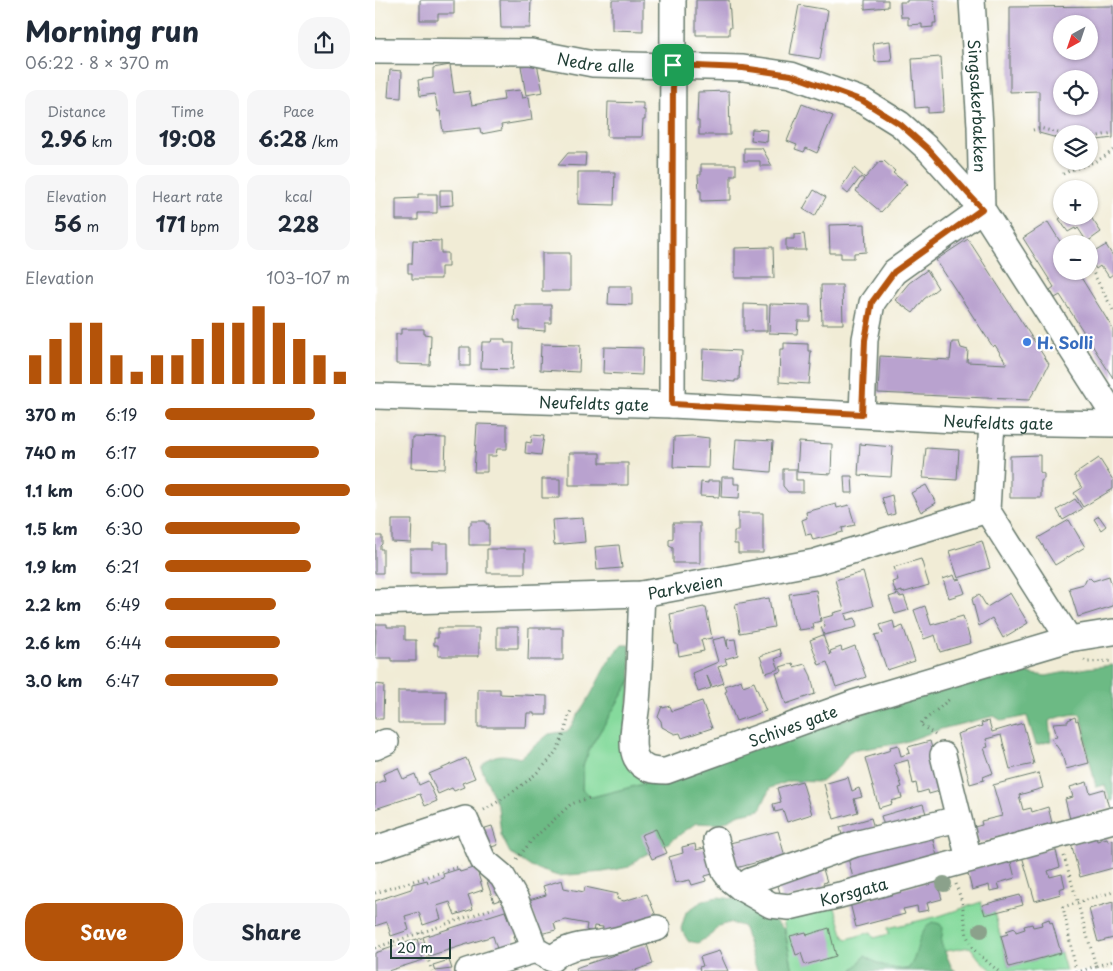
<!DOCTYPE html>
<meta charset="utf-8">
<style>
body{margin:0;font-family:"Playpen Sans",sans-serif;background:#f6f6f7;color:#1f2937;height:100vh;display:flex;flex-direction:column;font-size:19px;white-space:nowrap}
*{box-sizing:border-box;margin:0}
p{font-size:16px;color:#747a83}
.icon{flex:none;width:28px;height:28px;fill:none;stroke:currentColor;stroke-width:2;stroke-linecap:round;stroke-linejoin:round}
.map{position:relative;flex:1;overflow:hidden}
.details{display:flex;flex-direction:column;background:#fff;width:375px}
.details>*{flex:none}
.needle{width:32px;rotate:220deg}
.controls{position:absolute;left:678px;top:15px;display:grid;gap:10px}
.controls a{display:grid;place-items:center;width:45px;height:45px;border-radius:50%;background:#fff;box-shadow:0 1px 4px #0004;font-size:25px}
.scale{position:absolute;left:15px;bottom:12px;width:61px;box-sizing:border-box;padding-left:5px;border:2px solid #1f3d34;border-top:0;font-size:14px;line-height:18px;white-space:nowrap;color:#1f3d34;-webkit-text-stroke:4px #fff;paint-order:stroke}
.pin{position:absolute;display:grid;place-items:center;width:42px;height:42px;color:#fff;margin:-21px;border-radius:10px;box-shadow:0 2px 8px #0006}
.round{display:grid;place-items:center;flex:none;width:52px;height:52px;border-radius:20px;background:#f6f6f7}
.summary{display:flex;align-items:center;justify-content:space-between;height:85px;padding:0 25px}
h1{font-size:28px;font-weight:700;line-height:38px}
.stats{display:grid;grid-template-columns:repeat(3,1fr);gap:8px;height:85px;padding:5px 25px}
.stats div{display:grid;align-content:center;border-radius:12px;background:#f6f6f7;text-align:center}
.stats b{font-size:21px;font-weight:700}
.stats small{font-size:14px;font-weight:400}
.stats p{font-size:14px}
.chart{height:140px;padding:10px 25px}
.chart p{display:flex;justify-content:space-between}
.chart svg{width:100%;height:90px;margin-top:5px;stroke:#b45309;stroke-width:6}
.primary-button{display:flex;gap:10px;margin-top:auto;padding:10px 25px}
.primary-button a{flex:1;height:58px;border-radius:20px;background:#b45309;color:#fff;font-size:20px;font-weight:700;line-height:58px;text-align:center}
.primary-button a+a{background:#f6f6f7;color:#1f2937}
ul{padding:0 25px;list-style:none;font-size:16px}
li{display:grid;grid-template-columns:80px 60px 1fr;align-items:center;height:38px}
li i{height:12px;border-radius:6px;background:#b45309}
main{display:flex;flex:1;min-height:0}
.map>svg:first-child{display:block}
</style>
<main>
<section class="details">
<div class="summary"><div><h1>Morning run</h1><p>06:22 · 8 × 370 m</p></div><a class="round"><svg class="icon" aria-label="share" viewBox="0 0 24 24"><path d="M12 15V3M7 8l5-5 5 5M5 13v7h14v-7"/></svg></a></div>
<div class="stats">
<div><p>Distance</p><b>2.96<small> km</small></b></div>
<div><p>Time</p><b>19:08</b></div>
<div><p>Pace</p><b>6:28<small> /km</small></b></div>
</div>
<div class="stats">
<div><p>Elevation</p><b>56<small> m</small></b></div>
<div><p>Heart rate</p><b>171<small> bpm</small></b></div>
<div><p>kcal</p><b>228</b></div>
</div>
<div class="chart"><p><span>Elevation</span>103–107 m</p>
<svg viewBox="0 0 160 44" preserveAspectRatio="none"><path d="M5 44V30M15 44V22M25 44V14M35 44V14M45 44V30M55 44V38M65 44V30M75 44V30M85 44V22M95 44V14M105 44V14M115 44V6M125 44V14M135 44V22M145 44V30M155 44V38"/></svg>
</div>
<ul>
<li><b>370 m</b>6:19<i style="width:81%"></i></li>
<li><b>740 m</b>6:17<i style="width:83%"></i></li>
<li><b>1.1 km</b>6:00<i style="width:100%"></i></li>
<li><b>1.5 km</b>6:30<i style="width:73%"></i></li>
<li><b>1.9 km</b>6:21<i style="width:79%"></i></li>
<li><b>2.2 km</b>6:49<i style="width:60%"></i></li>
<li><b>2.6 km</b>6:44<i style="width:62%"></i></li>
<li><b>3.0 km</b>6:47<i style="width:61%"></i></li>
</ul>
<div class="primary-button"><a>Save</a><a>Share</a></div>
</section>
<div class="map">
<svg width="738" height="971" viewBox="0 0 738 971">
<rect width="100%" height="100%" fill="#fff"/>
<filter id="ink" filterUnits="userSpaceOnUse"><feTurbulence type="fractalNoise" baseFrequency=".02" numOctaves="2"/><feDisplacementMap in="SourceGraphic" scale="10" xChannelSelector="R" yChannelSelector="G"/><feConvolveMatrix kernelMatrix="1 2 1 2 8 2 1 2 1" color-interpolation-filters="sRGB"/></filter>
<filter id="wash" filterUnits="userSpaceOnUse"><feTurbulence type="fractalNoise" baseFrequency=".0096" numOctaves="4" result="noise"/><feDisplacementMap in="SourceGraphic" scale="20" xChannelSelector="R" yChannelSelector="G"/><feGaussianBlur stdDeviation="1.12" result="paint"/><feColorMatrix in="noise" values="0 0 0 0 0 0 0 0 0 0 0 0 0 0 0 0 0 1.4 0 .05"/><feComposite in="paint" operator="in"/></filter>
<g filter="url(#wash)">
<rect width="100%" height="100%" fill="#f1ecd6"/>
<!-- green -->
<path fill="#85da9c" stroke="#528c68" d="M256,680l-7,57 35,43 -67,17 -10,-7 1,-24 7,-18z
M606,902l4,13 9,-3 15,55 52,-14 5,18h-73l-13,-11 -10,-13 -54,9 -1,5 -7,8c-14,2 -31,-5 -43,-13l-13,15h-59l-10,-52 44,-13 8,2 9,29 3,2 24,-7 3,6 15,-4 -1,-6 51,-12z"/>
<!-- forest -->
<path fill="#6cba84" stroke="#467c5c" d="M247,645h8l1,35 -41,68 -7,18 -1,24 10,7 67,-17 340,-111 47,7 41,-8 26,-3v136h-3l-5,-16 -9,2 -10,-43 -2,-18 -4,-12c-11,0 -21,3 -31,7l2,20 -15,4 -9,-29 -25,5 -8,-5 -53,13 -39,14 -52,8 -10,15 -19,16 -31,-1 -20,7 -10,22 -20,4 -20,10 -24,-1 -28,20 -27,14 -12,10 -26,5 -45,4 -27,-9 -21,-14 -9,-18 -3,-28 -17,-40c12,-15 22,-13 39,-9l29,-24 19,-3c7,-11 14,-22 21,-33 11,-19 17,-38 33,-53z
M343,897l24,3 25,14 17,15 9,42h-35c-8,-14 -9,-30 -15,-45l-14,-3 -11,3 -6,8 -14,9 -10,-2 -7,-12 5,-17 18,-12z
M558,922l7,2 3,4 -2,15 11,25 4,3h-104l13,-15c12,8 29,15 43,13 10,-12 8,-27 16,-39 2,-3 6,-6 9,-8z"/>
<g id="blocks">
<!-- building -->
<path fill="#b9a2cf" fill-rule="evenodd" d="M45,0h34v14h-16v6h-18z
M125,0h31l-1,28h-29z
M237,0h31v31l-31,-1z
M321,0h33l2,28h-2v7h-33z
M490,0h23v7l-23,2z
M532,0h27l2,23h-3v4l-11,1v-4l-14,1v-8h-7l-1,-15h7z
M424,5l29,5 -8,49 -30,-5z
M738,6v132l-24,3v-7h-28v5l-22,-6v-42l-29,1v-85zM686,24h28v27h-28zM686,79h28v27h-28z
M515,41l2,20 -17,1 -2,-19z
M566,57l3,49h-1v6l-15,1v-6l-13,1 -3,-49z
M162,64l6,28 -17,3 -5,-29z
M75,65l4,28 15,-2 3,14 32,-5 -1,-8 17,-2 2,8 7,-1 3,23 -31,5 1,5 -10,2 -11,2 -1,-6 -37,4 -3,-21 -2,1 -3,-18 -15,2 -2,-16 15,-2v-10z
M15,70l12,1 -1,27 -13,-1z
M354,91l1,44h-31v-14h-2l1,-29z
M233,102l35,1v7h2v10h-2l-1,17h-35z
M427,104l31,12 -16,37 -11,-5 -2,4 -9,-3 2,-4 -10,-4z
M377,129l16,1 -1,12 -16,-2z
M369,148h18l10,18h-12v-5h-16z
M193,153h18l-1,13 -27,-1z
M505,161l2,2 2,-2 11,10 -2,2 14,11 -26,28 -25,-21 8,-12 -3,-2 -13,17 -7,-6 13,-20 11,10z
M326,164h35v11h-5v25l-30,1v-10h-2l-1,-16h3z
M203,172h37l-1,33 -36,-1z
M65,190h12l1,15 -13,1z
M439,190l12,7 -11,19 -12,-7z
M43,194h19v19h-19v7h-22v-21l22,-1z
M688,216h27l11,16 -14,10 -9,-14 -2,2 -1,-2 -7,4 -9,-13z
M673,222l13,21v28h16l36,58v49l-53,-83 -5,3 -5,-8 4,-3 -31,-49z
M490,224l1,28 -12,1v5h-13v-5h-11l-1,-28z
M429,234l2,16h-20v-11h8v-4z
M593,239l81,125 -13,26h-1l-6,10 -151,-7 2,-37 70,4 2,-18h7l2,6 7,2 -1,12 40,2 -12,-19 -2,2 -57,-87z
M38,240l28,1v12h7v14h-7v12h-29v-6h-4v-9h4z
M731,245l7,11v18l-4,3 -6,-9h-2l-1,-2 -4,3 -7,-12v-2z
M398,247l1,31h-39v-30z
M167,253h28v38h-28z
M552,270l11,18 -14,11 -11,14 -18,-13 14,-17z
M446,285h21l1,39h-21z
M234,286h23v19l-24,-1z
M369,304l23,1v26h-23z
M395,304l40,1v16h-12l-1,13 -28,-1z
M140,305h36v18h-6v8l-25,-2v-8h-6z
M26,329h23v5l7,1 -1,30 -34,-1v-30h5z
M117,339h13v4h9l-1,26 -32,-1 1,-26h9z
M409,343l24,1v7h3l-1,13h1l-2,20 -30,-2 1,-33h4z
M166,344l39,1 -1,27 -39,-2z
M85,347h10v19h-10z
M229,347l39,1 -1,27 -39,-2z
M328,349l37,2 -1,29h-4v2l-33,-3z
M102,424l30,1v24h-10l-1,7h-9v16h-13z
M157,435l12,1 -3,19 -16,-2 1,-11 5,1z
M317,436l17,2 -1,30 -35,-1 1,-30z
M37,437l34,1 -1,31 -34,-1z
M361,439l37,2 -2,31 -37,-3z
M424,442l33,2 -1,30 -34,-2z
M485,444l33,3 -2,30 -33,-2z
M551,448l33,2 -2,30 -34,-2z
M194,453h31v10h28v22h-59z
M665,455v17l4,2v5l-3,2v17h-31v-42z
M724,458l14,22v9l-30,18 -9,-14 8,-5 -8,-13z
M408,469h13v11h7v12h-15l-5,-6z
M469,476h8l1,17h-8z
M347,477h12v7h6l-1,14 -18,-1z
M167,479h18v19h-18z
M333,481h12l-1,16 -19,-1 1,-14 7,1z
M551,485l10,18 -15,9 -10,-19z
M517,495l3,19 -7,2 -6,-18z
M700,499l7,10 -19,11 -6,-10z
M461,504l1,4 12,-3 6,20 -13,3 1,4 -30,8 -2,-6 -5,1 -4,-15 5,-2 -1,-6z
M363,513h25v40h-25v-9h-4v-13h4z
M724,516l7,10 -5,4 -7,-11z
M208,518l2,24 -31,3 -2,-25z
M17,520h20l-1,23 -19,-1z
M694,520l16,27 -30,18 -17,-27z
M96,521h15v3h3v21h-20v-20h2z
M298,523h27v40h-27v-15l-4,-2v-6l4,-2z
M0,536h7v8l-2,2v3h3v24h-8z
M607,541l8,27 -32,10 -9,-27z
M58,543h15v30h-38v-24h23z
M244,545l3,23 -25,2 -2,-23z
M112,549h38v24h-38z
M546,559l8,26 -27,8v-2l-6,2 -4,-11 6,-2 -4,-13z
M488,572l10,34 -28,8 2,6 8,-2 2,9 -33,8 -3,-8 4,-1 -2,-8 11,-3 -1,-2 11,-3 -9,-30z
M579,575l2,5 4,-1 5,14 -16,5 -6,-19z
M734,576l4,13v17l-35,11 -9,-29 15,-4 2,-5 4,-1 3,3z
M441,590l5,31 -8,2 1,5 -15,2 -4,-11h-1l-5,-25z
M635,593l18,30 -25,15 -11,-20 -13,8 -7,-27 7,-5 8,13z
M523,594l2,3 4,-1 5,14 -14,4 -6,-17z
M394,598l5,29 -34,6 -5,-29z
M550,606l6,19 32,-9 8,27 -31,9 -5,-17 -11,4 -10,-29z
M329,607v1h2l6,30 -11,2 3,11 -25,5 -2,-12h-2l-5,-30z
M518,621l2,8 8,-3 12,35 -28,9 -12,-35 8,-2 -3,-8z
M1,624h11v3h18v13h11v21h-24v-3h-17z
M122,627h21v21h-21z
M63,628h41v28h-41v-11h-4v-7h4z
M154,628h34v32h-35z
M448,635l7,20 1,-1 -1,-3 11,-4 1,4 13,-5 11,31 -30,10 -9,-25 -8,3 -9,-25z
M350,637l3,12 -1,-9 8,-1 3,16 -13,4 2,5 -9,3 6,16 -12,4 -5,-11 4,12 -13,4 -6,-19 26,-11 -6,-22z
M405,649l2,7 -7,3 4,10 -13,4 -6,-17z
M418,663l1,4 11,-3 6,12 4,18 -29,10 -10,-31 6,-2 -2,-4z
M366,680l2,6 11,-4 12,29 -30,10 -11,-29 2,-1 -2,-5z
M0,684l9,1 -1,34h-8z
M103,689h22v5l47,2v19h-13v-2h-7l-1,14h-48z
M23,691h48v32h-48z
M327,701l10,27 -30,10 -2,-5 -5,1 -13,-7 -1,-6 -3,-4 4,-11 1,2 7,-2 2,5z
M700,717l1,4 2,-1 11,43 -23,6 -4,-15 -11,-16 6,-1 -4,-14 15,-1v-2z
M614,721l3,11 31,-9 11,41 -24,5 -9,-34 -15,4 2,8 -4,1 9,25 -10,4 1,3 -14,4 -13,-50 25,-8 -1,-3z
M555,741l13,49 -14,4 -1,-4 -10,3 -2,-10 -3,1 -5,-24 -14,4 8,23 -3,1 3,10 -11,3 1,3 -13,4 -14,-50 26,-8 -1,-3 8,-2 3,11 9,-3 -2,-6z
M91,758l9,20 -13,5 2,4 -10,4 -2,-3 -14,6 -9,-20z
M23,768l5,11 12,-5 4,11 9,-4 9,20 -12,5 -5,-12 -45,15v-25l10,-4 -2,-6z
M664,773l4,15 -24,7 4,15 8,-2 1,4 16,-5 4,16 -73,20 -5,-16 8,-2 -1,-4 21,-5 -9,-31z
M473,777l4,14 7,-3 3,9 -8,2 4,13 -24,7 -10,-35z
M427,781l10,33 -25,8 -4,-12 -8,2 -2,-8 8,-2 -4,-14z
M712,782l3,11 14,-4 5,19 -39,11 -5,-20 8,-2 -3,-10z
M548,804l4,13 -42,12 -4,-13z
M496,818l4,13 -32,9 -3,-13z
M117,826l6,19 -10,3 -6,-19z
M281,829l11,24 -15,6 -11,-24z
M403,831l9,33 -13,3 -2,-9 -39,11 -7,-25z
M556,832l6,24 -84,22 -6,-24z
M721,836l1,5 10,-3 1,3 5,-1v28l-33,9 -9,-34z
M320,844l1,6 17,-4 7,26 -15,4 1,5 -14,4 -2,-5 -15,3 -6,-26 14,-4 -1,-6z
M680,847l5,20 -12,4 2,6 12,-3 3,13 -6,2 2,5 -26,7 -13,-45z
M635,858l5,20 -17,5 2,6 -10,2 -1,-6 -17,5 -5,-20z
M447,866l5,16 -4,1 1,5 -42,12 -7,-25z
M101,867l7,23 -15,5 5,14 -18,6 -5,-13 -13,4 4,13 -18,6 -4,-13 -14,4 4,14 -18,6 -4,-14 -12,4v-25l36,-12 1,-2v-3l15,-4 1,3 16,-5 -1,-4 16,-5 1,3z
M111,879l12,10 4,10 -8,3z
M561,879l6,20 -15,4 2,7 -11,2 -1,-6 -14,3 2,5 -49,13 -6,-24z
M187,880l2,8 20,4 1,-5 33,7 -1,5 7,2 23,-7 11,27 -56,13 1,-7 -9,-1 -1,6 -7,-2 1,-6 -21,-4 -12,3 2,7 -16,4 -11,-34 17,-5 -3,-9z
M645,895l3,10 -38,10 -3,-10z
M738,902v36l-15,4 -9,-33z
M130,911l3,8 5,-1 5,16 -5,2 2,7 -9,3 2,5 -5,1 -2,-5 -4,2 -4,-13 -64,20 -6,-19z
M674,919l1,4 2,-1 9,31 -52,14 -8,-31 7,-2 -2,-3 9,-3 1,4 9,-3 -1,-3 8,-2 1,3 9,-2 -1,-3z
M454,928l7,28 -31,9 -4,-12 -5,2 -6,-19 16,-4 1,3z
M42,939l6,21 -35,11h-13v-18z
M272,944l6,20 -17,6 1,1h-60l-1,-3 5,-2z
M344,951l9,20h-28l-1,-4 4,-1 -3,-9z
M74,960l3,9 -17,2 -2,-6z"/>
</g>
</g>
<g filter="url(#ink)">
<use href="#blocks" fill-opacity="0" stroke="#687a6d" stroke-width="1"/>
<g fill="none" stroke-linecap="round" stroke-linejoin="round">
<!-- minor casing -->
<g stroke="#687a6d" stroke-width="28">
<g id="minor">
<path id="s1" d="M597,0l8,126 2,83"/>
<path id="s2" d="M0,51l156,1 62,12 150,4 48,7 72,26 37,23 28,25 54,60 131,205"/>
<path id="s3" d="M0,396l297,9 320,17 121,2"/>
<path d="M297,405l1,-405"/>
<path d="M487,414l3,-75 7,-36 22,-31 88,-63"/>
<path d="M617,422l-5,88 82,129"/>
<path id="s4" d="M267,594c-2,36 -2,72 -5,108 -1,15 -8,42 -1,56 6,12 18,13 30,13l188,-68 215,-64 44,-7"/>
<path id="s5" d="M0,602l267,-8 173,-32 172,-52"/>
<path d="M0,747l11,-5"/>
<path d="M568,755l26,104"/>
<path id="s6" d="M341,840l9,32 6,8 10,8 30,17 18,2 51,-12 273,-75"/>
<path d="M0,849l90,-30 18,41 19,16 14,24 19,50"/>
<path d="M366,888l9,-7 105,-37 103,-25"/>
<path d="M177,959c17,-16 38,-13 59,-18 16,-3 31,-9 46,-13"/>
<path d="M93,971l67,-21 15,8"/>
</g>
</g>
<!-- path -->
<path stroke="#687a6d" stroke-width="3" stroke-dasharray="1 4" stroke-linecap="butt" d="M658,130l7,-2 22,6
M714,138l24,-5
M688,174c17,-9 35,-10 50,-24
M714,265l24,45
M709,660l4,2 25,-1
M560,735l-15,-11 31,-26
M109,810c23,-13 54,-34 70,-56 9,-12 12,-29 17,-44
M689,856l32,110 17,-5
M142,859l15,-19 39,-36 21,-7
M581,884l6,18 5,34 6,13 25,22
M0,893l86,-27
M44,933l13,38
M0,948l119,-40
M701,971l-13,-64 50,-15
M706,971l15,-5"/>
<!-- minor -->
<use href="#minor" stroke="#fff" stroke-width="25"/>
</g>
<!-- trees -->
<g fill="#8ba18b">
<circle cx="569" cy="884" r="8"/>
<circle cx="606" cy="930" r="8"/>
</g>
</g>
<g fill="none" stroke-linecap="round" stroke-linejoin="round" filter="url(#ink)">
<!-- route casing -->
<g stroke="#fff" stroke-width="10">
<path id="route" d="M298,65l70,3 48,7 72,26 37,23 28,25 54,60 -88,63 -22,30 -7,38 -3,74 -190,-10z"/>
</g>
<!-- route -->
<use href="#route" stroke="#b45309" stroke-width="6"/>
</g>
<!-- markers -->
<circle fill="#3f7fe0" stroke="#fff" stroke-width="2" cx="652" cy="342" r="5"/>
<g text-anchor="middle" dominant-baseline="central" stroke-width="4.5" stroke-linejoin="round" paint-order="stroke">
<!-- street labels -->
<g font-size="16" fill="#1f3d34" stroke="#fff">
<text stroke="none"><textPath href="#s2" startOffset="222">Nedre alle</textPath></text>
<text stroke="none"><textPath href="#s1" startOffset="106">Singsakerbakken</textPath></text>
<text stroke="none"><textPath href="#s3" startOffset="219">Neufeldts gate</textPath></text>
<text stroke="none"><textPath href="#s3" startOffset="624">Neufeldts gate</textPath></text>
<text stroke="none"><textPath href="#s5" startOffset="311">Parkveien</textPath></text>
<text stroke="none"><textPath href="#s4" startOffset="334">Schives gate</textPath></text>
<text stroke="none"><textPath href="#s6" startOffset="175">Korsgata</textPath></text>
</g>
<!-- shop labels -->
<g font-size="16" font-weight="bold" fill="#366cbe" stroke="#fff" text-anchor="start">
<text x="662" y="342">H. Solli</text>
</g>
</g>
</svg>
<div class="controls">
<a><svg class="needle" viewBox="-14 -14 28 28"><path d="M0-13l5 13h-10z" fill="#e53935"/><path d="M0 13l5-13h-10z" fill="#747a83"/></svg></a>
<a><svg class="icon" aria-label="locate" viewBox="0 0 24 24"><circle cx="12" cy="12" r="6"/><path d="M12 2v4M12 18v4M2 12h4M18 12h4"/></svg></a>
<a><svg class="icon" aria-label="layers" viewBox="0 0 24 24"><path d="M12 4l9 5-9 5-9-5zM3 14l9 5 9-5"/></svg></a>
<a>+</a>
<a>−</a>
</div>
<div class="scale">20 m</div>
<div class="pin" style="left:298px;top:65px;background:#1e9e55"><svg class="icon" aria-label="arrive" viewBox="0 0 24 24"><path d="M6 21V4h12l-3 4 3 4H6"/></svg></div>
</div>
</main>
